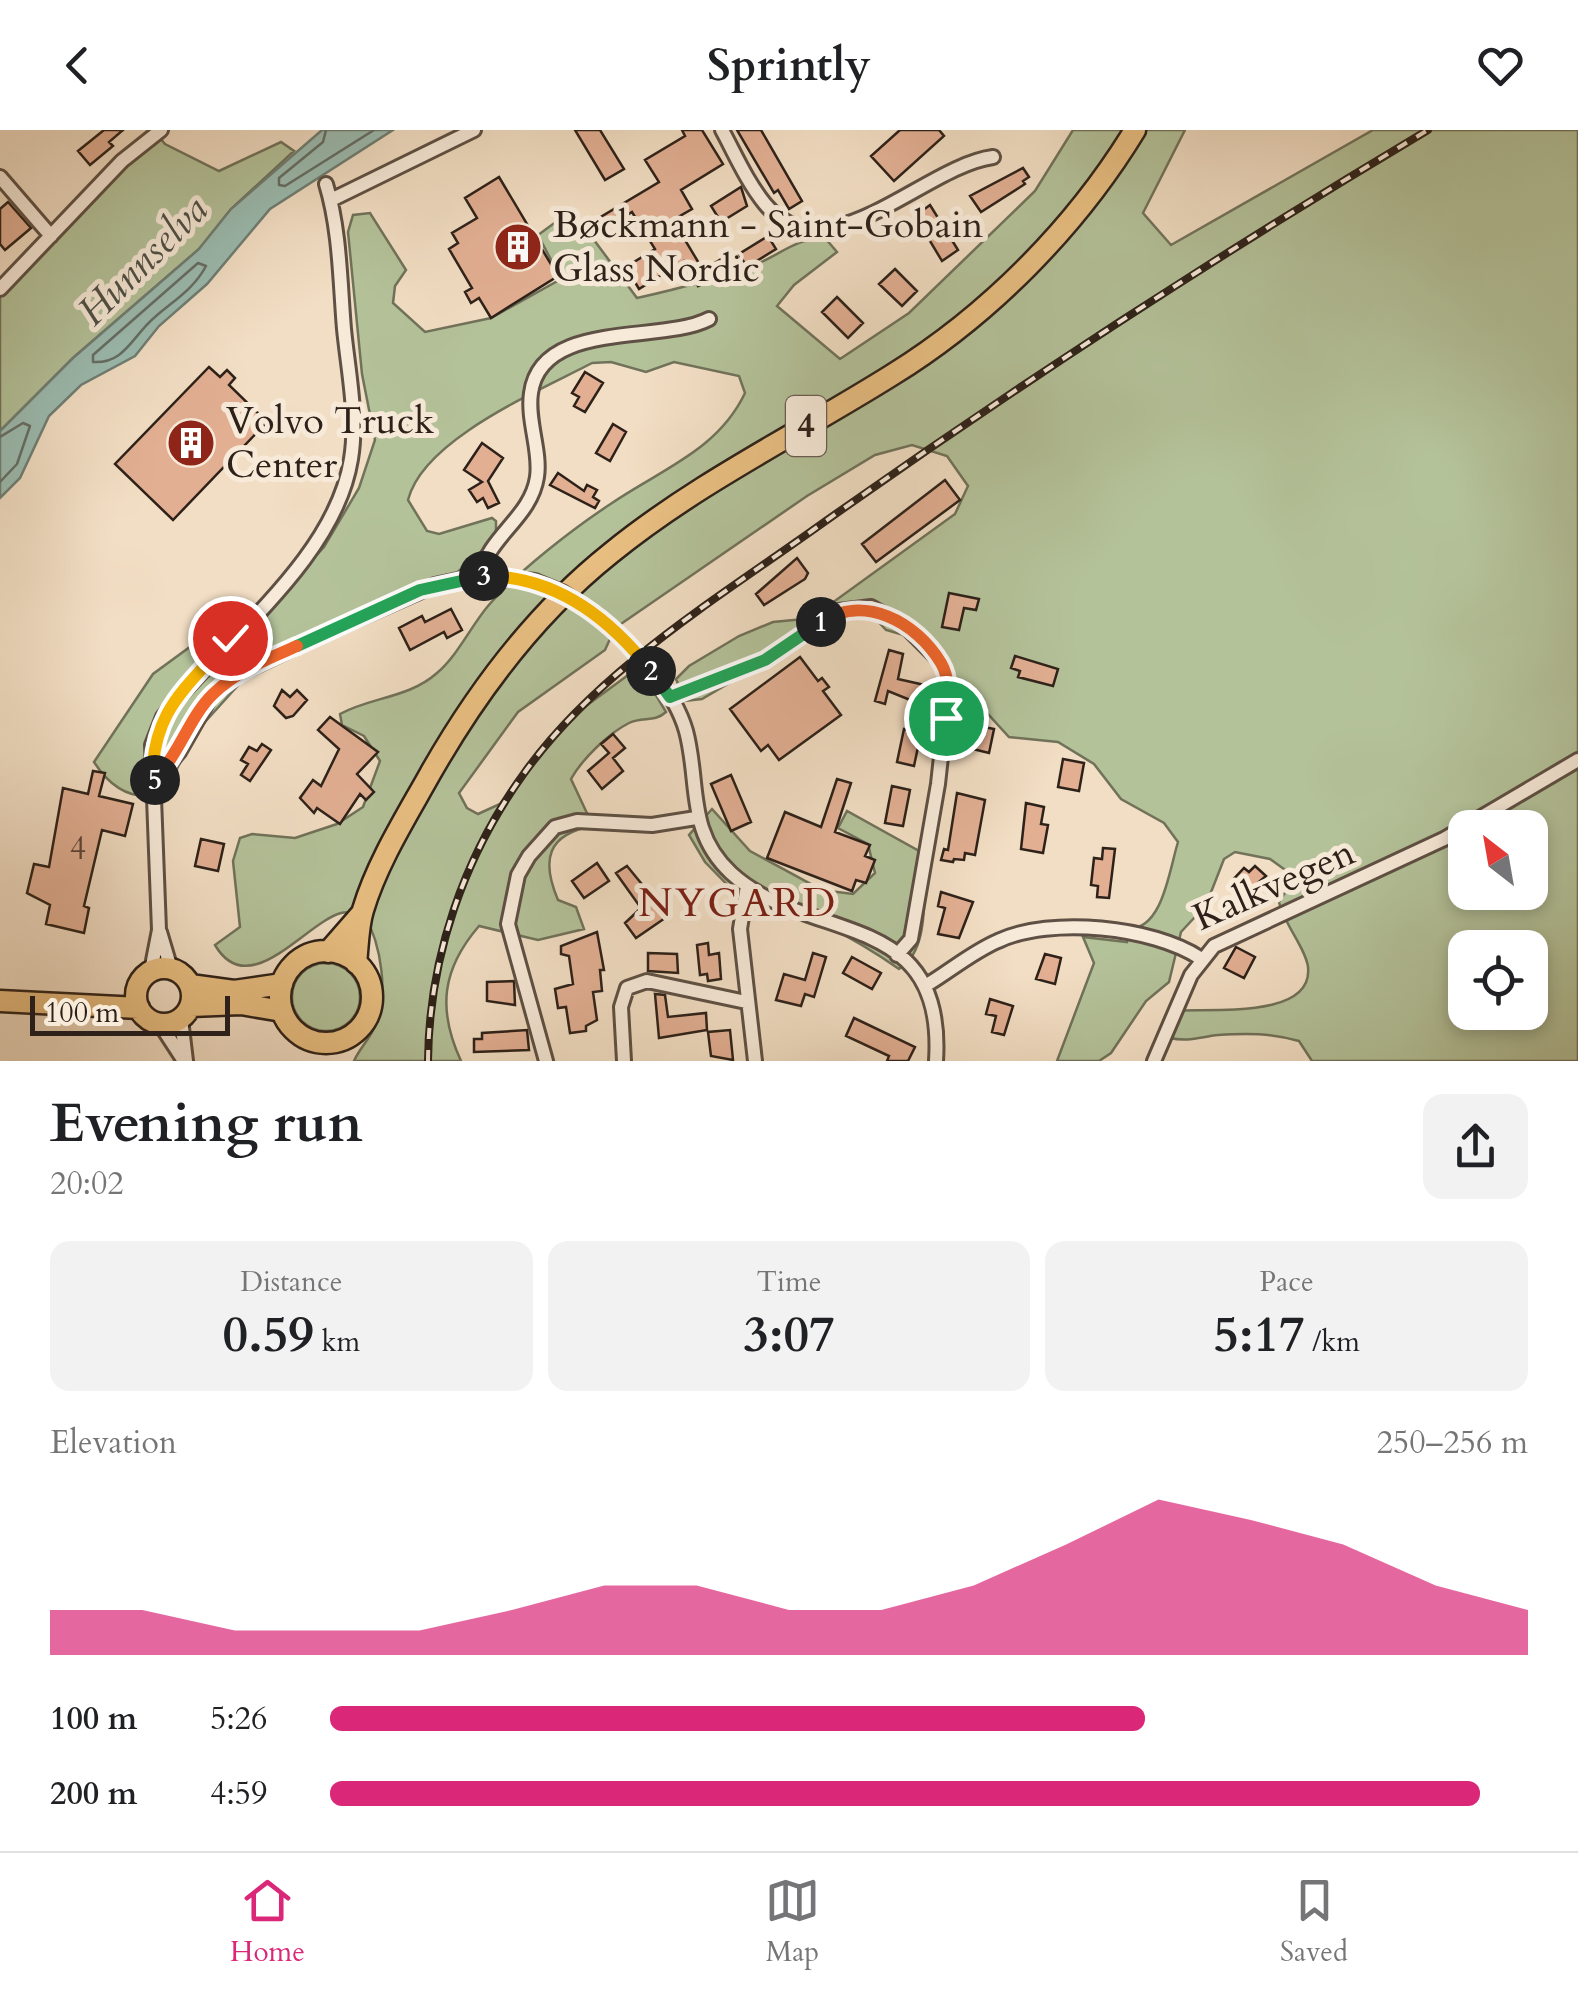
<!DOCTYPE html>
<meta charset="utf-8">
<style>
body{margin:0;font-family:Cardo,serif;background:#f2f2f2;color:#202124;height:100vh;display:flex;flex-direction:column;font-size:38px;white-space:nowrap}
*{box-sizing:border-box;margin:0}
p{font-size:32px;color:#757577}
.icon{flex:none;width:55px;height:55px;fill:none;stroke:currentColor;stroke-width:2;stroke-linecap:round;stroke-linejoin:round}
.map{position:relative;height:931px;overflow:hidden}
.details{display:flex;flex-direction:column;background:#fff;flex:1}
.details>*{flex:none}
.needle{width:65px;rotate:329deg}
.buttons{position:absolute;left:1448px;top:680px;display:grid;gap:20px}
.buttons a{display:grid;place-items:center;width:100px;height:100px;border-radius:20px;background:#fff;box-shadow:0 5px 15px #0003;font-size:50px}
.scale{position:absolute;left:30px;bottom:25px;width:200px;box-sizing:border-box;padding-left:10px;border:5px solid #2d2119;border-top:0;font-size:28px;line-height:35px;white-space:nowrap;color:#2d2119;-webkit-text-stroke:8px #f7ead9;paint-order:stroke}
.pin{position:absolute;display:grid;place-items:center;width:85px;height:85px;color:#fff;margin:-42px;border:5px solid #fff;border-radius:50%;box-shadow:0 2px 10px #0007}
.km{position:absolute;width:50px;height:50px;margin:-25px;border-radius:50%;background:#222;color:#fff;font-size:28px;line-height:50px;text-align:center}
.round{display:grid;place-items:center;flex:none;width:105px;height:105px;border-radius:20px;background:#f2f2f2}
.overview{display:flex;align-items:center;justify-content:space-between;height:170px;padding:0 50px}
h1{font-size:55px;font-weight:600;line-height:75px}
.figures{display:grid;grid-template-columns:repeat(3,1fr);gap:15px;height:170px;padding:10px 50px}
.figures div{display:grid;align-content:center;border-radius:20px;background:#f2f2f2;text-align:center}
.figures b{font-size:50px;font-weight:600}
.figures small{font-size:28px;font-weight:400}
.figures p{font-size:28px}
.chart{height:280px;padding:20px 50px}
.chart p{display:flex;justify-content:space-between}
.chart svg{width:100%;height:180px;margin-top:10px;fill:#db2777;opacity:.7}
ul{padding:0 50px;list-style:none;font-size:32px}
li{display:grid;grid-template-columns:160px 120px 1fr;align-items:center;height:75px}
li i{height:25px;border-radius:12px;background:#db2777}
header{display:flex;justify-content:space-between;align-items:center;height:130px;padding:0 50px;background:#fff;font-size:45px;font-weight:600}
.dock{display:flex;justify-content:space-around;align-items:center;height:140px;border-top:2px solid #e0e0e0;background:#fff;font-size:28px;color:#757577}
.dock a{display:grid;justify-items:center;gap:5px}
.dock .on{color:#db2777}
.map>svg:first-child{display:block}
</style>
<header><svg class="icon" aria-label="back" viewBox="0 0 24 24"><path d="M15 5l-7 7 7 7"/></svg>Sprintly<svg class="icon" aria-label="heart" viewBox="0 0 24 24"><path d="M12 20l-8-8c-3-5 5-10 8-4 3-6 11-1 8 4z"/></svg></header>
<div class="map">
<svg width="1578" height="931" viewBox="0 0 1578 931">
<rect width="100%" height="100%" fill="#f2dec4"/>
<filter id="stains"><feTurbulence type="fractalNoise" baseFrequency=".002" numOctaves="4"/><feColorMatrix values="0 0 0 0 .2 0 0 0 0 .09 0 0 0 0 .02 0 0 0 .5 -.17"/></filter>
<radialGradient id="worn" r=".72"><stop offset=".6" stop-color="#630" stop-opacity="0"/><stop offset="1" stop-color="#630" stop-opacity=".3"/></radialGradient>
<!-- green -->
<path fill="#b4c29a" stroke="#70725a" stroke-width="2.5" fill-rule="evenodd" d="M1073,0h112l-42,83 28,32 202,-115h205v931h-266l-13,-20c-28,-8 -52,-8 -81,-6 -18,2 -30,7 -48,3v-27c30,-4 144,11 138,-44 -2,-18 -24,-43 -29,-65l16,-25 -25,-18 -35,-7 -11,7 -18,46 -25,27 -12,50 -23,19 -35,52 -12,8h-42l37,-98 -11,-26 44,5 2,-13c34,-1 40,-58 49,-87l-14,-19 -43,-24 -27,-35 -36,-22 -49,-5 -33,-36 -27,-20 -28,-41 -35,-10 -13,-14h-30l-141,83 -17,2 -9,-22 13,-13 50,-30 34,-14 31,-3 17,-8 134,-97 13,-28 -21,-30 -35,-11 -37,10 -68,41 -192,132 -10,22 -87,62 -59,81 8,15 11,6 22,-10 75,-90 60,-44h6l25,42c-12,11 -23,4 -37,11 -20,10 -47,36 -58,56l22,47c-46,8 -52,34 -35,74l18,7 8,22 -46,11 -59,-14c-37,43 -42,83 -18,135h-107c5,-12 15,-21 20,-33 16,-32 7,-84 -10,-114 -7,-1 -16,-3 -23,-1 -36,10 -92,90 -126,32l25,-18 -7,-66 7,-23 12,-4 43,4 42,-14 26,-17 17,-46 -16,-25 -22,-11 -2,-11c31,-17 69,-16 97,-41 21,-18 34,-47 51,-67 30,-35 86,-78 124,-103 50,-34 106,-53 133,-110l-6,-17 -65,-14 -28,10 -35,-10 -19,1c-53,28 -169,76 -184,137l19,31 12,3 53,-16 4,3v18l-57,49 -197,93 -46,51 -32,62c-31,8 -54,-7 -70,-32l59,-88 60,-44h18l33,-19 60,-64 35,-59 16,-48 -13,-66 -14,-142 5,-17 17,-2 36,57 -11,16 -2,17 32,29 66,-14 70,-39 -23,-44 30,-22h6l63,85c41,-9 82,-20 122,-35 23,-10 39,-25 66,-25l12,14 -43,33 -17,21 63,53 69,-46 126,-122zM1465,698h65v64h-65zM1465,818h65v64h-65z
M156,3l9,11 54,27 62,-29 13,9 -63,58 -32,40 -126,109 -73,73v-148z
M712,679l38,42 72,39 31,4 22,-21 -7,-29 -30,-16 9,-17 72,40 7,10c-3,33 4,90 -27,108 -33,-23 -110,-71 -151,-63l-43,-44 -16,-27z
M292 867a34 34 0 1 1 68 0a34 34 0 1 1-68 0Z"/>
<!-- water -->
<path fill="#9bbcb1" stroke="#6f7e74" stroke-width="2.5" d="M322,0h71l-123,79 -63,75 -48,42 -24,30 -54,29 -32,31 -29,62 -20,20v-67l73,-73 126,-109 32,-40z"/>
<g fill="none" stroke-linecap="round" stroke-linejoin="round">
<!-- shore -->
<path stroke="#646e65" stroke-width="2.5" d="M326,0l-3,12 -44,36v7l6,1 89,-56
M198,133l8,3c-12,23 -33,35 -51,51 -22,18 -30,47 -62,45v-7z
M0,307l23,-14 7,3 -13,38 -17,18"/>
</g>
<!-- building -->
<path fill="#e2af93" stroke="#2d2119" stroke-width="2.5" d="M104,0h19l-14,12 4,4 -23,19 -12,-14z
M575,0h25l24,39 -19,11z
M682,0h20l21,34 -42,26 11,19 -19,11 30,50 20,-12 8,12 -33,16 -14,-25 -45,28 -13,-22 29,-18 -23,-37 -27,17 -6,-11 60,-36 -14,-22 40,-24z
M737,0h24l41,71 -13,8 -11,-19 -4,3z
M900,0h39l5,6 -50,45 -23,-25z
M1023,38l6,9 -6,4 2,3 -44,28 -11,-16z
M499,47l59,99 -67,42 -12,-20 -8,5 -6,-11 7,-4 -23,-39 9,-6 -6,-10 25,-15 -12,-20z
M741,57l6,19 -26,16 -10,-16z
M8,72l23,26 -26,22 -5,-6v-35z
M930,75l28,45 -16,11 -27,-45z
M768,106l8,13 -29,18 -8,-13z
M895,139l22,22 -15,15 -23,-22z
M837,167l26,26 -15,15 -26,-26z
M209,237l11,10 7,-7 8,8 -6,7 38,37 -94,98 -58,-56z
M585,242l18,11 -18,29 -11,-6 5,-9 -7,-4z
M613,294l13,8 -16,29 -14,-8z
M482,313l21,15 -15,23 11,22 -11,5 -5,-10 -6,4 -8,-12 13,-8 -18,-12z
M558,343l26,18 3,-6 10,5 -4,7 6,4 -4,7 -45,-23z
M945,350l15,20 -84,62 -14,-18z
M797,428l11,15 -3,6 -41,26 -8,-11z
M949,463l30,6 -3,11 -12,-2 -5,22 -17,-3z
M451,479l11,21 -15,8 -3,-6 -34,18 -11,-22 23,-12 3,6z
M889,520l14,4 -5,25 31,7 -4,20 -37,-15 -3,13 -10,-3z
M1015,526l43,13 -5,17 -35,-9 2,-6 -9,-3z
M800,527l18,24 4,-3 7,9 -6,4 18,24 -62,45 -11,-15 -7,6 -31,-42z
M282,560l8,7 7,-7 10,10 -14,16 -7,2 -12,-12z
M330,587l48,35 -21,22 17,18 -8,8 -6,-6 -20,30 -23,-16 -3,5 -14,-15 13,-18 8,6 18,-37 -21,-19z
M974,595l20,4 -5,24 -20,-5z
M904,599l17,4 -7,33 -17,-4z
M613,604l12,14 -12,10 10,13 -21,18 -14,-18 21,-18 -8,-9z
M262,614l9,6 -21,31 -9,-6 7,-11 -7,-4 8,-13 8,4z
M1063,629l21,4 -5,28 -21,-4z
M93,641l12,2 -6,23 34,8 -8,32 -23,-6 -18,76 5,2 -5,25 -38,-9 4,-19 -23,-12 7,-29 15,3 14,-79 25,6z
M731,645l20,47 -20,9 -20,-47z
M837,649l14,4 -16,49 35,13 -5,11 10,4 -9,23 -10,-3 -4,11 -85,-33 18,-46 36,15z
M892,656l18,4 -7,36 -18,-3z
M957,663l28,7 -10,55 -10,-2 -1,7 -10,-1 -1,3 -12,-2 3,-11 4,1z
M1026,673l18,4 -3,17 7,1 -5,28 -22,-4z
M201,709l23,5 -6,27 -23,-5z
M1103,718l12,1 -6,49 -12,-1 1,-11 -7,-1 3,-27 8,1z
M597,733l12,18 -25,17 -12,-17z
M627,736l41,50 -32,22 -11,-15 16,-15 -25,-35z
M1255,736l11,10 -24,20 -13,-12 15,-16 5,4z
M941,762l32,10 -14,36 -21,-4 7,-26 -7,-2z
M597,802l7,38h-4l2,21 -9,1 4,28 -11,6v5l-16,2 -4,-26 -8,1 -3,-19 18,-5 -4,-28 -8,-2v-8z
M708,813l1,12 10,-2 2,26 -13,2 -1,-7 -7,1 -3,-30z
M1236,817l19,10 -11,21 -20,-10z
M648,823l29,1 1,19 -30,-2z
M813,823l13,4 -12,40 -9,-3 -4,12 -25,-6 8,-26 21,6z
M1045,824l16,4 -6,26 -19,-5z
M852,827l29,16 -9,16 -29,-16z
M514,851l1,24 -28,-4v-19z
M655,864l10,1 3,22 38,-4 1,17 -48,8z
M990,869l23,7 -9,29 -12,-3 4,-16 -10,-2z
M854,888l61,29 -7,14h-21l2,-5 -43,-20z
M527,900l2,20 -55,2v-13h8v-6z
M730,900l3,30 -22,-4 -3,-24z"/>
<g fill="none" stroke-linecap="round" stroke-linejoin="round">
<!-- minor casing -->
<g stroke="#5e5044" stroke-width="18">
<path id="minor" d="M722,0c13,24 25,52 43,74 61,74 159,-38 228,-47
M0,47l51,59
M331,70l143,-70
M0,159l122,-128 39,-31
M481,445c6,-38 50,-57 56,-98 4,-26 -10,-56 -6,-84 10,-74 130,-49 178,-74
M598,486c33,31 75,69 88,115 14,52 0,100 45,142 78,72 215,33 205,188
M669,567l96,-37 74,-49 32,-4 35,20 35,35 8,22 -11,100 -27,155 -14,16
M152,654l27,-32 32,-56 36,-28 188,-83 46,-10 54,6
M747,756l-7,43 15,132
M160,802l11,37
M151,841l8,-41 -7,-185 11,-28 15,-19c60,-69 158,-145 173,-239 7,-42 -3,-89 -7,-130 -4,-48 -4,-99 -18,-145
M925,856c24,-14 47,-34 73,-45 53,-25 155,-14 202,17
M181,889l5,42
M160,894l24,37
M546,931l-38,-137 10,-49 11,-19 26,-29 22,-6 75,4 44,-7
M624,931l-3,-54 6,-19 20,-7 99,21
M1154,931l37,-86 23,-29 230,-107 134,-79"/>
</g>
<!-- primary casing -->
<g stroke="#2d2119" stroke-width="25">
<path id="primary" d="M136 866a28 28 0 1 1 56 0a28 28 0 1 1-56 0Z
M190,855l44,6 48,-7
M0,871l139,7
M191,876l50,-2 41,7"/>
</g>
<!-- trunk casing -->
<g stroke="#2d2119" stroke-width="25">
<path id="trunk" d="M280 867a46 46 0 1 1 92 0a46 46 0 1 1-92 0Z
M328,822l34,-39
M356,833c2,-17 2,-37 7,-53 14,-47 43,-93 67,-136 46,-81 107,-162 181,-221 86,-70 187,-119 281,-178 97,-60 184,-148 243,-245"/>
</g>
<!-- minor -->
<use href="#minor" stroke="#f7ead9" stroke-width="12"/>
<!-- primary -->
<use href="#primary" stroke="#e9bf82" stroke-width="20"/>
<!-- trunk -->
<use href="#trunk" stroke="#e9bf82" stroke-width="20"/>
<!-- rail casing -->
<g stroke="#2d2119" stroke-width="8">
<path id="rail" d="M428,931c1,-104 36,-205 97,-289 73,-101 188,-171 288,-242 200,-142 405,-275 615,-400"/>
</g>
<!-- rail -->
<use href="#rail" stroke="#f7ead9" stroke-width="4" stroke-dasharray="11" stroke-linecap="butt"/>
<!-- minor-bridge casing -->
<g stroke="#5e5044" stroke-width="18" stroke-linecap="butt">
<path id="minor-bridge" d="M535,451l27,11 36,24"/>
</g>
<!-- minor-bridge -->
<use href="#minor-bridge" stroke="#f7ead9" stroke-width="12"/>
</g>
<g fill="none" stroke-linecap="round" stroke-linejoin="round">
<!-- split-1 casing -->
<g stroke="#fff" stroke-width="20">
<path id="split-1" d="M821,492c42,-28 95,-1 120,41 10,17 7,37 5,55"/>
</g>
<!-- split-2 casing -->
<g stroke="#fff" stroke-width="20">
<path id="split-2" d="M651,541l19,26 95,-37 56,-38"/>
</g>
<!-- split-3 casing -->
<g stroke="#fff" stroke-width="20">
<path id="split-3" d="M484,446c71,0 125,41 167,95"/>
</g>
<!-- split-4 casing -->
<g stroke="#fff" stroke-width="20">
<path id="split-4" d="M297,516l123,-56 64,-14"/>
</g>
<!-- split-5 casing -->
<g stroke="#fff" stroke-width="20">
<path id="split-5" d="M155,650c24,-26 35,-64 58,-86 24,-23 54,-35 84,-48"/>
</g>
<!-- split-6 casing -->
<g stroke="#fff" stroke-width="20">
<path id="split-6" d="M155,650l-3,4c0,-74 32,-93 78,-146"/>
</g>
<!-- split-1 -->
<use href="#split-1" stroke="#f0652b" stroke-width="12"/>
<!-- split-2 -->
<use href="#split-2" stroke="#22a559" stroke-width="12"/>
<!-- split-3 -->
<use href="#split-3" stroke="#f5b400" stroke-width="12"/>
<!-- split-4 -->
<use href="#split-4" stroke="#22a559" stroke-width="12"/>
<!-- split-5 -->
<use href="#split-5" stroke="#f0652b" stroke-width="12"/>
<!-- split-6 -->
<use href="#split-6" stroke="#f5b400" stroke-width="12"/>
</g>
<!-- icons -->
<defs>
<g id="building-disc" transform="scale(2.5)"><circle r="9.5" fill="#8f2418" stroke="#f7ead9"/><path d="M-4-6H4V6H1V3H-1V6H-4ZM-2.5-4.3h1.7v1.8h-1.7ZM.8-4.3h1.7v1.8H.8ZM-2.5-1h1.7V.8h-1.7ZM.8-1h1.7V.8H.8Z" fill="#fff"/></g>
</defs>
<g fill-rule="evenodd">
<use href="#building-disc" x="518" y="117"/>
<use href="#building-disc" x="191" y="313"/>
</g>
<g text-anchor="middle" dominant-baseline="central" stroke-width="10" stroke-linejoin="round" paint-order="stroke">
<!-- number labels -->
<g font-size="32" fill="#5a4438">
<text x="78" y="719">4</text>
</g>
<!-- shield labels -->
<rect fill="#f7ead9" stroke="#6a5d53" stroke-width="2.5" x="786" y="266" width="40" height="60" rx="8"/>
<g font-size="35" font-weight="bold" fill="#2d2119">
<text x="806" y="296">4</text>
</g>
<!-- poi labels -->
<g font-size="38" fill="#2d2119" stroke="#f7ead9" text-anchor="start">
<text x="553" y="95">Bøckmann - Saint-Gobain<tspan x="553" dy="44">Glass Nordic</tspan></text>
<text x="226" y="291">Volvo Truck<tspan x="226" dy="44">Center</tspan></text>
</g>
<!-- street labels -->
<g font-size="38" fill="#2d2119" stroke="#f7ead9">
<text transform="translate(1274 755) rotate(-24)">Kalkvegen</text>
</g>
<!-- water labels -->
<g font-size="40" font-style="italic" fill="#4e5047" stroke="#f7ead9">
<text transform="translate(143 131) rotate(-45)">Hunnselva</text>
</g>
<!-- neighbourhood labels -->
<g font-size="40" letter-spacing="2.5" fill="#7a1f14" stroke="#f7ead9">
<text x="738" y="773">NYGARD</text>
</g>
</g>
<rect width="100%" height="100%" filter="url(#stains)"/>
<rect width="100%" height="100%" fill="url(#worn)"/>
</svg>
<div class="buttons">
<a><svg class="needle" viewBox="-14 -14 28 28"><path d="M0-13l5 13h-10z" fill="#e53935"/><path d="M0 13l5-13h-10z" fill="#757577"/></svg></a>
<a><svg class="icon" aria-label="locate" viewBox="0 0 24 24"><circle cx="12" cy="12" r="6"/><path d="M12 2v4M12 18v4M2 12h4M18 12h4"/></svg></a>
</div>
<div class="scale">100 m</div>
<div class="pin" style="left:946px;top:588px;background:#1e9e55"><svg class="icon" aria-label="arrive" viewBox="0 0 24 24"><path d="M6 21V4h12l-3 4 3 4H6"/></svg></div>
<div class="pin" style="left:230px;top:508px;background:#d93025"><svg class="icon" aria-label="check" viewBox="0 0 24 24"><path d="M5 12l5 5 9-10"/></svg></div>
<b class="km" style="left:821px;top:492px">1</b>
<b class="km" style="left:651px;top:541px">2</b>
<b class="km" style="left:484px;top:446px">3</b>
<b class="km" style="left:155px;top:650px">5</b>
</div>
<section class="details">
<div class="overview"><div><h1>Evening run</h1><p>20:02</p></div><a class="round"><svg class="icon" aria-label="share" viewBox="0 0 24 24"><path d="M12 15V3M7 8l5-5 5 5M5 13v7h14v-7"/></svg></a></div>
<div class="figures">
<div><p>Distance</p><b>0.59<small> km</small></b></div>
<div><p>Time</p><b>3:07</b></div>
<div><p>Pace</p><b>5:17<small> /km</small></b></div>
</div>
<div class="chart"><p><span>Elevation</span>250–256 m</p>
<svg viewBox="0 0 160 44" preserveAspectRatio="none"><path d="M0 44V33L10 33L20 38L30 38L40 38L50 33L60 27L70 27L80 33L90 33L100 27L110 17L120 6L130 11L140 17L150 27L160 33V44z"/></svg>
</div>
<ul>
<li><b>100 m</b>5:26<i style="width:68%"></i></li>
<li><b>200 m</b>4:59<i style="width:96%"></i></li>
</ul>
</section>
<nav class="dock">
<a class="on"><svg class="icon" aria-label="home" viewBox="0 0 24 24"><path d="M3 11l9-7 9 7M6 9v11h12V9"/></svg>Home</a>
<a><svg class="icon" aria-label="map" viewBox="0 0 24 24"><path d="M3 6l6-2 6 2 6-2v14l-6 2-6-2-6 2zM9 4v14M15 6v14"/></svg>Map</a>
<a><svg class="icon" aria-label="saved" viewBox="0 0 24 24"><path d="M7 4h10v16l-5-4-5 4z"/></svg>Saved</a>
</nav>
